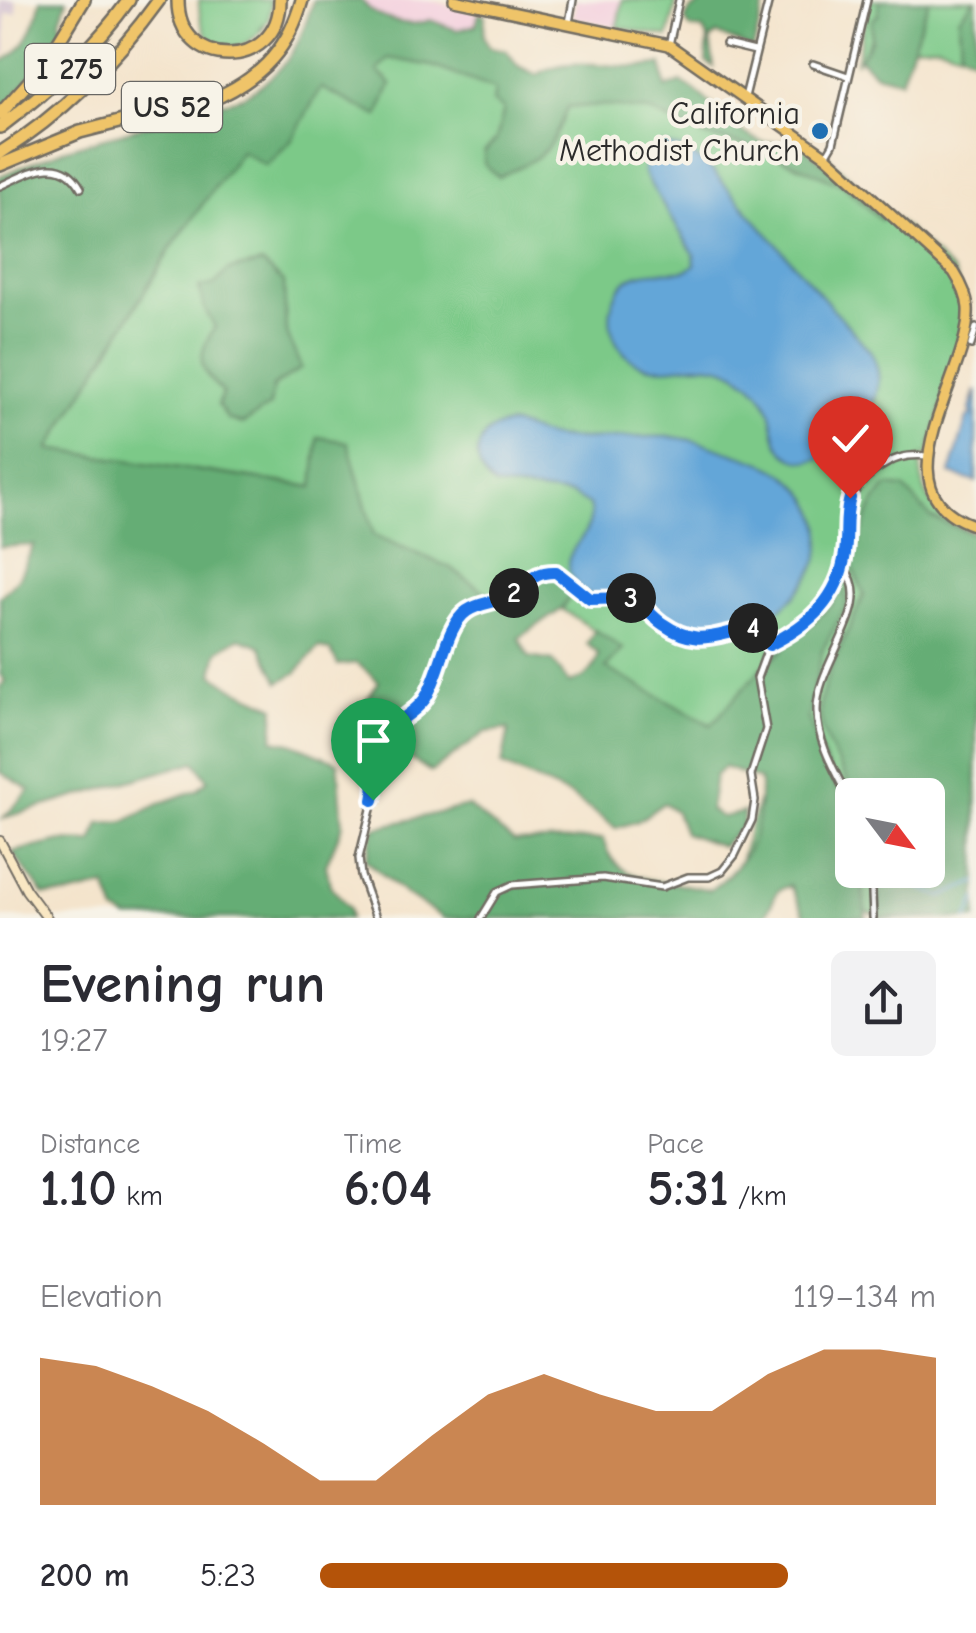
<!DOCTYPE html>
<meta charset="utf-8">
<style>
body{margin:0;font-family:"Comic Neue",sans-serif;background:#f2f2f3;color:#2b2b33;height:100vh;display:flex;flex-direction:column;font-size:38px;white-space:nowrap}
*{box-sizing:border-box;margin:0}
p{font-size:32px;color:#7c7c81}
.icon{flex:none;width:55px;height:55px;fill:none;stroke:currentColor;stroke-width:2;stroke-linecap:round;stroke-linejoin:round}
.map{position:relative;height:918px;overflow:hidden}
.side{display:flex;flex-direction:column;background:#fff;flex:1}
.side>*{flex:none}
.needle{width:65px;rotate:122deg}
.controls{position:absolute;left:835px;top:778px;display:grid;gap:20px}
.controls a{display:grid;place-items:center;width:110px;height:110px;border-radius:15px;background:#fff;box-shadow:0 10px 40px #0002;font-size:50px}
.pin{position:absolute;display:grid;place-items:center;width:85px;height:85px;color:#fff;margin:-102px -42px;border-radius:50% 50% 50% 0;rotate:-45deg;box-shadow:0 0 10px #0007}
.pin .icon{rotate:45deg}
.km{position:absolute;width:50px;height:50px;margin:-25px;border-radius:50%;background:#222;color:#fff;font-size:28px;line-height:50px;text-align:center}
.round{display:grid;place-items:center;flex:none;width:105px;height:105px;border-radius:15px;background:#f2f2f3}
.head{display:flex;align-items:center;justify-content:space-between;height:170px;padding:0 40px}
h1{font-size:55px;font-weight:600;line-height:75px}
.metrics{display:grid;grid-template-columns:repeat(3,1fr);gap:15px;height:170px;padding:10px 40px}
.metrics div{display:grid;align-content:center}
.metrics b{font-size:50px;font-weight:600}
.metrics small{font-size:28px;font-weight:400}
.metrics p{font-size:28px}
.chart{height:280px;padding:20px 40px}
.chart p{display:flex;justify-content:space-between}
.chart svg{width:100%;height:180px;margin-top:10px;fill:#b45309;opacity:.7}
ul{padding:0 40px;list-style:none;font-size:32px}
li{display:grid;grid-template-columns:160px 120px 1fr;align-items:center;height:75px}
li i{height:25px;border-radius:12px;background:#b45309}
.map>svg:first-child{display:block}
</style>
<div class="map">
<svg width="976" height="918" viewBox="0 0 976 918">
<rect width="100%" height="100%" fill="#f7f3e8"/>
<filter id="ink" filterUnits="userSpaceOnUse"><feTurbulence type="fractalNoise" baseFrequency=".01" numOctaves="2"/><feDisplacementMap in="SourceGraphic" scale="20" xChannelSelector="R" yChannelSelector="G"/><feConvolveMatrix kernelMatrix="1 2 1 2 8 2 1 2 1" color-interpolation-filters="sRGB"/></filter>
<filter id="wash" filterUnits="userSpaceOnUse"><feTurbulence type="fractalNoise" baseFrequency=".0048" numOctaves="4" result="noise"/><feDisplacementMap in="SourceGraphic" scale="40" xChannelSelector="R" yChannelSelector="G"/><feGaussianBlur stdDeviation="2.25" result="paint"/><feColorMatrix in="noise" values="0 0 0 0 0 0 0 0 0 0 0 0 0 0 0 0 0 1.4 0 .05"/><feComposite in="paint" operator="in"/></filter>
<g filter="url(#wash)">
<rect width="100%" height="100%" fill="#f4e4cc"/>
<!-- built -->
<path fill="#f4cfde" d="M362,0h67l50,13 -3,12 -19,5 -27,-10 -9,5 -45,-9z
M576,0h46l-5,27 -44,-10z"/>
<!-- industrial -->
<path fill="#d0bdce" d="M0,0h16l1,13 -11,1v39h-6z"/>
<!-- green -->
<path fill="#7cc988" stroke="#547a5a" stroke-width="2.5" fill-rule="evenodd" d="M199,0h72l-2,19 -10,11 7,-5c-29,39 -69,25 -67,-25z
M622,0h55l-9,37 -51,-10z
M869,0h11c-3,22 -10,46 -24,63z
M929,0h45l-15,18 2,34 -24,-7 -24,1z
M335,46l320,60 163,60 8,-10 128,116 14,41 -40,143h-7c-3,41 18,65 55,77v385h-99v-3l-140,-44 78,-255 -56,55 -47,54 -107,-57 17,-20 -60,-39 12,-20 -53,-2 -23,14 -49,-34 -75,-32 -60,-48 -265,-38 122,-201 70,-98zM852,795h76v75h-76z"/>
<!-- forest -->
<path fill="#65ad74" stroke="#486c50" stroke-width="2.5" d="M41,0h26l-7,20 4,15 -64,79v-52c26,-10 35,-37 41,-62z
M313,0h49c11,19 48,29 68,20l27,10 19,-5 3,-12 6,2 -1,21 5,11 17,3 12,16 19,9c34,-24 85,-1 125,-11l4,24 15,-6c25,11 56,54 82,60 9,2 23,-2 32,-3l91,77 -5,4 -38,-35 -83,-36 -55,-13 -57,-25 -47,-6 -34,3c-17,48 -25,48 -69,69l-14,-14v-11l12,-12 8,-31 -11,-7 2,-13 -63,-23 -44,-8 -11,13 14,13 -13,32 -57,-28 -30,53 -25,24 -25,-14 -70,97 -122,201 264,38 5,-50 30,5 26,93 75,32 49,34 41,-28 22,1 13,15 -12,20 -43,29 10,19 24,4 16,22c17,-5 25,-11 30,-29l-12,-10 8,-14 28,19 -17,19 105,57 48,-54 72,-66 12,-23 4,23 -24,44 -15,69 44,107v45h9l5,48h-60l-16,-33 -12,6 -14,27h-321l-39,-25 -38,-33 8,-32 94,-22 46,36 89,-3c13,50 66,39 107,51 42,-30 51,-60 50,-110l-36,-13 -9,9 -5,34 12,7 22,-5 -1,14 -21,20 -38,-13 -8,-21 -12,-9 -26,18 -22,7 -45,-32 -69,-31 7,-36 -23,3 -55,40 -43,-27 -28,14 -1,-48 20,-29 -22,-19 -19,2 -7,-14 -12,-4 -23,26 -17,9 -18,-36 -22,-8 -21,13 -5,23 20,14 42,19 -2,33 18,3 47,19 5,63 -17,40 4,20 19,23 1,10h-222l-12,-5 -10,-27 -37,9h-25l-32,-43 50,-11 30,1 8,-19 25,-2 36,-18 36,-13 11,-10 -13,-18 -192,56 27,-28 -30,-18v-85l5,-6 -5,-7v-77l19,-20 15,-32 -34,2v-371l63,-26 179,-53c44,-25 58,-49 71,-97z
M707,0h59l-13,49 -36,-15 -7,6 4,27 -8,-5 2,-23 -6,-10h-11l-6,-9 5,-9z
M880,0h49l-28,80 -26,-6 -15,-15 11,-19 1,-20 6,-5z
M974,0h2v59l-15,-7 -2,-34z
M262,263l22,19 2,49 15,37 -28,19 -3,19 -28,18 -14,-5 -10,-14 5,-13c-26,-22 -27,-35 -8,-65l-10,-17 -6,-22 16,-4 13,-14z
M888,486l16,2 28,30 44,17v383h-96l-2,-48h50v-75h-73c-12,-24 -33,-54 -35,-81 -3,-28 33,-90 44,-120l-12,-27c8,-29 14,-61 36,-81z"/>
<!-- water -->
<path fill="#63a6d8" stroke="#476882" stroke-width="2.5" d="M661,144l25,6 25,19 160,183c7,14 10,27 5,44 -9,27 -51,78 -83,62 -23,-11 -16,-33 -25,-52 -7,-16 -24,-29 -39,-36 -40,-17 -82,19 -111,-25 -8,-13 -10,-30 -5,-44 18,-49 67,-17 82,-37l-1,-10 -50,-80c0,-16 3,-23 17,-30z
M976,390v92l-26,-8 17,-56 5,-3 -2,-5z
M512,424c13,3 24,10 36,12 39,7 82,-1 122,1 22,1 44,10 66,17 22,7 43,13 60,30 69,65 -18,154 -92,151 -39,-2 -45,-32 -70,-41 -19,-7 -41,12 -57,-8 -29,-37 23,-45 12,-81l-17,-10 -77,-9c-29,-21 -20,-60 17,-62z"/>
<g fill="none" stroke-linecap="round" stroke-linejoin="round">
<!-- stream -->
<path stroke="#63a6d8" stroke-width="2.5" d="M900,870c9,16 26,20 42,27l34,-15
M968,918l8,-19"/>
</g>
</g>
<g filter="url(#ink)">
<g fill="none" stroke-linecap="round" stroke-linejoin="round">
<!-- street casing -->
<g stroke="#716c63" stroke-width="10">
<path id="street" d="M569,23l4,-23
M726,44l29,7
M669,45l10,-45
M813,64l35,12
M745,97l24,-97
M826,156l7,-12 34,-144
M0,186c29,-13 61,-34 81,2
M971,345l5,-17
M769,645c36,-18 61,-38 74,-78
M852,805c-14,-29 -35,-60 -35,-94 -1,-51 62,-106 26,-144 7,-40 -7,-68 32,-96 18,-13 30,-17 53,-15
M871,870l2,48
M376,918l-15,-42 -2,-18 16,-65 -2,-30 3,-16 7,-14 27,-18 19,-23 31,-75 8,-7 40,-13 25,-21 10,-4 21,3 10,14 16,10 42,-1c12,7 19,18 31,26 35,25 56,8 92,4l9,6 5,11
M481,918l16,-26 15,-7 91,-7 59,9 26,-10h21l13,-6 13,-16 17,-35 3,-20 -4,-25 15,-46 -9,-51 12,-33"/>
</g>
<!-- secondary casing -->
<g stroke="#716c63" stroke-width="12">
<path id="secondary" d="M0,841l26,49 21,28"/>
</g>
<!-- primary casing -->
<g stroke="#716c63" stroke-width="14">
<path id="primary" d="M454,0l215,45 157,111 128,116c7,11 13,22 14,36 4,67 -97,184 8,218"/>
</g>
<!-- highway casing -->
<g stroke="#716c63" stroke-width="16">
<path id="highway" d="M178,0c-1,72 102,72 102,0
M0,114l45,-50 39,-64
M0,127c49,-37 93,-77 129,-127
M0,153c64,-40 115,-92 159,-153
M0,165l80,-33 140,-36c44,-21 69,-49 82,-96"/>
</g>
<!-- street -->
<use href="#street" stroke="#fff" stroke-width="5"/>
<!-- secondary -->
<use href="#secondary" stroke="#f9e7c3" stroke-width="8"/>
<!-- primary -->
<use href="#primary" stroke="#efc469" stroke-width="9"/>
<!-- highway -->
<use href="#highway" stroke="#efc469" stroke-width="11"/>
</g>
</g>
<g fill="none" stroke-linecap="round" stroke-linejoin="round" filter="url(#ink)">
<!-- route casing -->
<g stroke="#fff" stroke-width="20">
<path id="route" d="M373,800c5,-17 -4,-35 3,-52 7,-23 34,-29 48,-48 17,-24 21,-74 43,-89 13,-9 30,-8 43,-16 18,-10 22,-24 46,-23l34,27 42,-1c12,7 19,18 31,26 37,26 55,8 91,4l10,6 5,11c39,-19 70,-46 76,-92 3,-19 -1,-36 5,-55"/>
</g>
<!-- route -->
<use href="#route" stroke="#1a73e8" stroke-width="12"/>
</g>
<!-- markers -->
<circle fill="#1f6fb2" stroke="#f7f3e8" stroke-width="4" cx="820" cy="131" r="10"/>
<g text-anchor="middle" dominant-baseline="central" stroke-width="9" stroke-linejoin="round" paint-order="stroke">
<!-- shield labels -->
<g fill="#f7f3e8" stroke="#686764" stroke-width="2.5">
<rect x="25" y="44" width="90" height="50" rx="8"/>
<rect x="122" y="82" width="100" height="50" rx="8"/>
</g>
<g font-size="30" font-weight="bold" fill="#2b2b2b">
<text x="70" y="69">I 275</text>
<text x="172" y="107">US 52</text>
</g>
<!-- poi labels -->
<g font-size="32" fill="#2b2b2b" stroke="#f7f3e8" text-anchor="end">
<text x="800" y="113">California<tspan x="800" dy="37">Methodist Church</tspan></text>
</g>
</g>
</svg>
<div class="controls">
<a><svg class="needle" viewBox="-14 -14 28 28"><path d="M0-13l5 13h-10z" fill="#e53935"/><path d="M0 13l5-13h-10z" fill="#7c7c81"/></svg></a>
</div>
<div class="pin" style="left:373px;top:800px;background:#1e9e55"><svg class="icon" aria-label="arrive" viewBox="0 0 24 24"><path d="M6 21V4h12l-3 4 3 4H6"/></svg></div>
<div class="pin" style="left:850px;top:498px;background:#d93025"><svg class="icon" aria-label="check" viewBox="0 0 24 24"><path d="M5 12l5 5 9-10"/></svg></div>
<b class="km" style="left:514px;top:593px">2</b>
<b class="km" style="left:631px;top:598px">3</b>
<b class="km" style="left:753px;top:628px">4</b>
</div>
<section class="side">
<div class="head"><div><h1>Evening run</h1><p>19:27</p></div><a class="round"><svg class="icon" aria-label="share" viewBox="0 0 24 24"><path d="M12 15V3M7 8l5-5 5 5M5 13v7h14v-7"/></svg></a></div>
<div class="metrics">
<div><p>Distance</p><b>1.10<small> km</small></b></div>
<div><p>Time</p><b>6:04</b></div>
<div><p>Pace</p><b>5:31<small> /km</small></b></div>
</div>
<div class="chart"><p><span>Elevation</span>119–134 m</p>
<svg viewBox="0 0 160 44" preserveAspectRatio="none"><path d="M0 44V8L10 10L20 15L30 21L40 29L50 38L60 38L70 27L80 17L90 12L100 17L110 21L120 21L130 12L140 6L150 6L160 8V44z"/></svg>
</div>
<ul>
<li><b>200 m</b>5:23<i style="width:76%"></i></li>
</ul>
</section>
